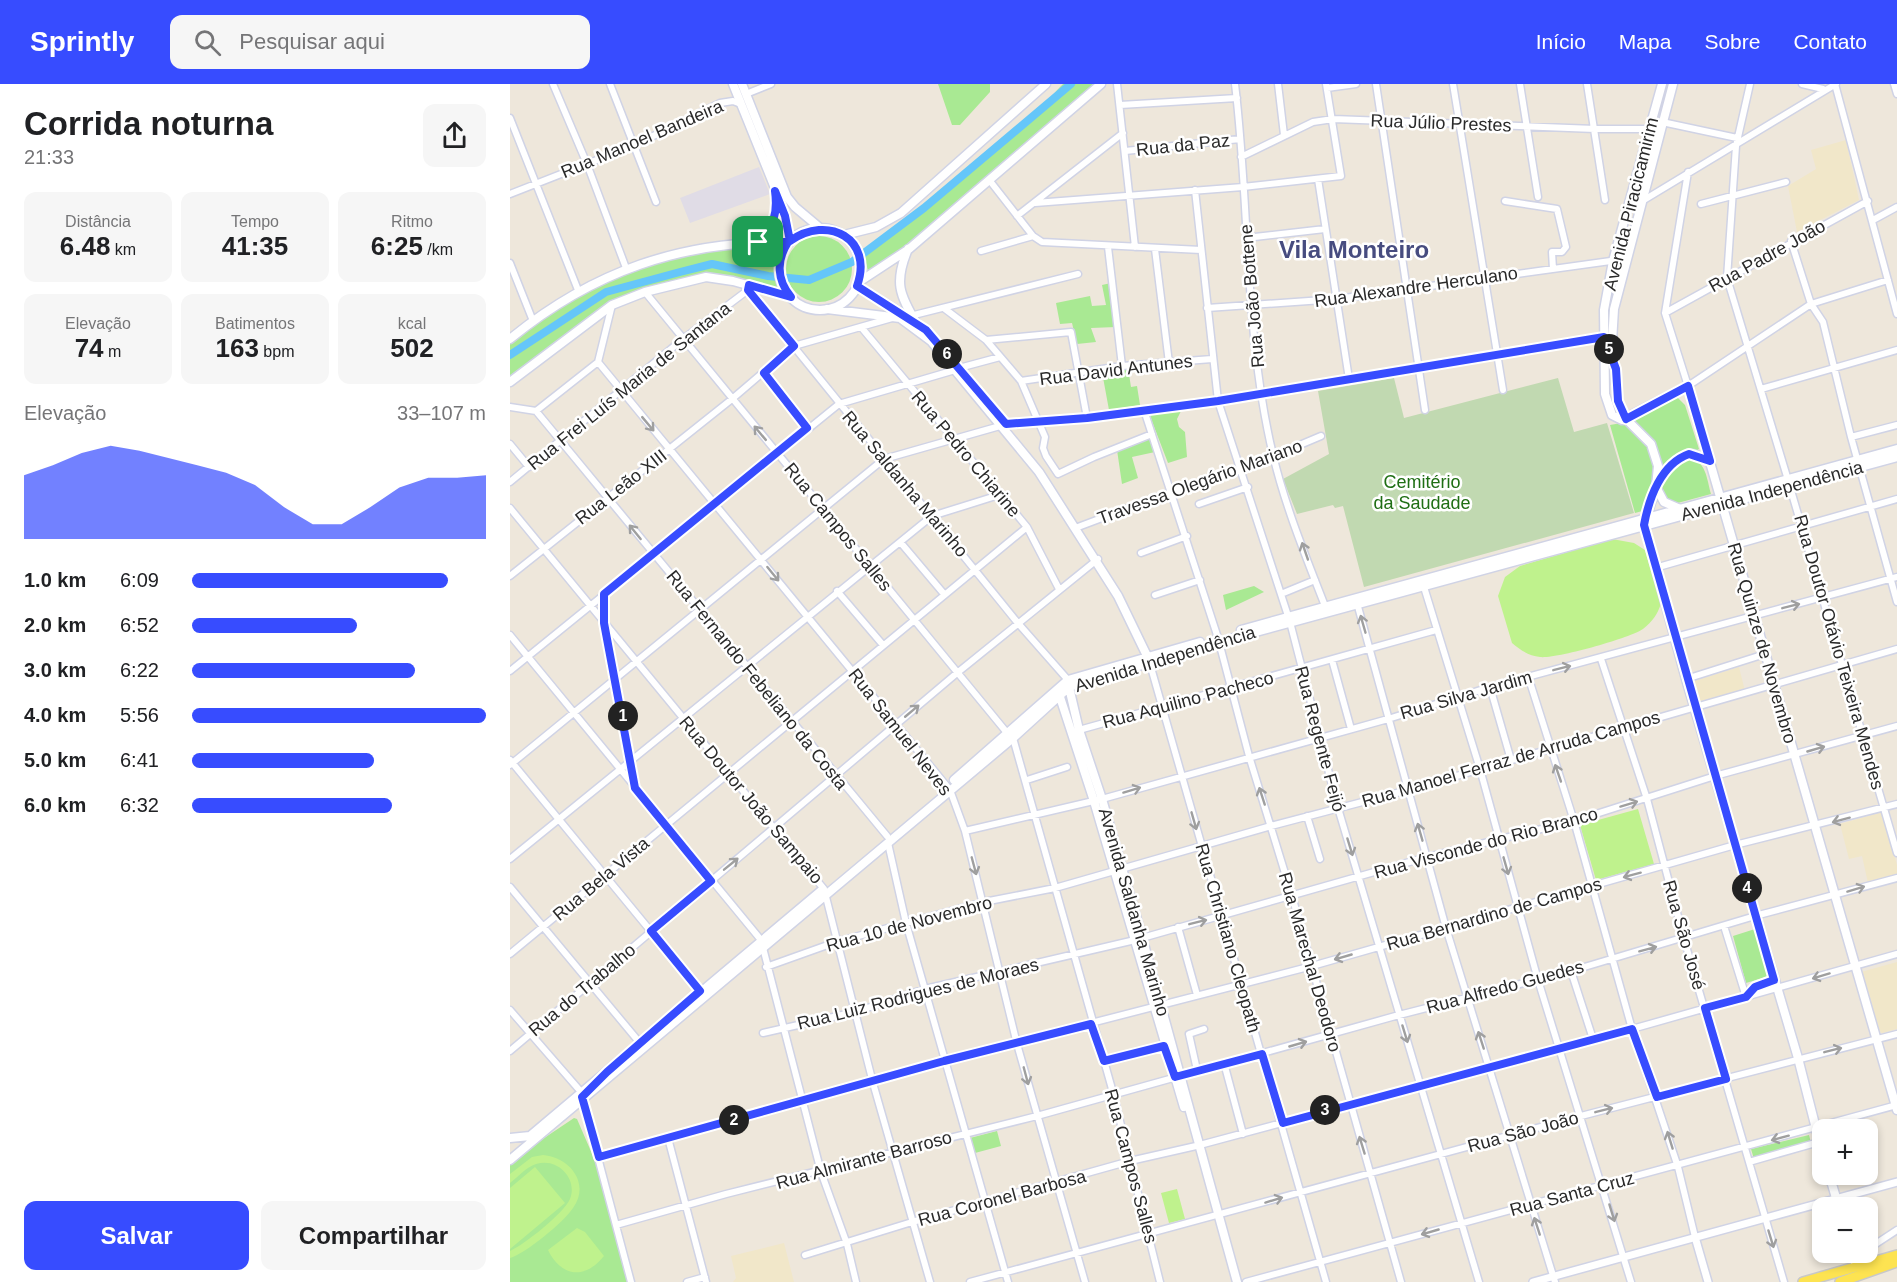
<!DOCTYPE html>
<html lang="pt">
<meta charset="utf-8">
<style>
body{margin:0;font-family:Helvetica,sans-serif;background:#f6f6f6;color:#202124;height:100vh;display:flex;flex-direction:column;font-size:22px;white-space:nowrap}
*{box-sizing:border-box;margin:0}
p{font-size:20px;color:#757577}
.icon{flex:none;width:33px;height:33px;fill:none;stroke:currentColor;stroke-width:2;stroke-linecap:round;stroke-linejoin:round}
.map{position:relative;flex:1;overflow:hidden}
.panel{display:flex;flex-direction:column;background:#fff;width:510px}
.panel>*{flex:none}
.fabs{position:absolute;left:1302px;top:1035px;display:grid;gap:12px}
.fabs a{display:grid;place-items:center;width:66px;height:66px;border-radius:12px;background:#fff;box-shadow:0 3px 9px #0003;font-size:30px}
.pin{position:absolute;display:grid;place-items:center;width:51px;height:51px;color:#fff;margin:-26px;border-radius:12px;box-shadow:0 3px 9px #0006}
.km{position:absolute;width:30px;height:30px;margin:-15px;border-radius:50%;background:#222;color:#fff;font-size:16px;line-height:30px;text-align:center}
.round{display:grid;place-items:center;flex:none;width:63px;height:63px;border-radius:12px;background:#f6f6f6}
.headline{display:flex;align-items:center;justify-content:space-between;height:102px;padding:0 24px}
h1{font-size:33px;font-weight:700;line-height:45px}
.metrics{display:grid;grid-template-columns:repeat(3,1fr);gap:9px;height:102px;padding:6px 24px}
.metrics div{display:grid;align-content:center;border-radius:12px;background:#f6f6f6;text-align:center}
.metrics b{font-size:26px;font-weight:700}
.metrics small{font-size:16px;font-weight:400}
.metrics p{font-size:16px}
.chart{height:168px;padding:12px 24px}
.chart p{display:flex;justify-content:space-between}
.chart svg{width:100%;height:108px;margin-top:6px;fill:#374cff;opacity:.7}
.button{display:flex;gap:12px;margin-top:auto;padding:12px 24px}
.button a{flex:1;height:69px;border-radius:12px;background:#374cff;color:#fff;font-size:24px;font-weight:700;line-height:69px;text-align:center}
.button a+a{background:#f6f6f6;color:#202124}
ul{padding:0 24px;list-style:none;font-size:20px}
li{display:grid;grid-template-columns:96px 72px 1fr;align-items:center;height:45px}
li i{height:15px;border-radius:8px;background:#374cff}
header{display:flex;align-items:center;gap:36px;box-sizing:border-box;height:84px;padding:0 30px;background:#374cff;color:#fff}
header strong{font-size:28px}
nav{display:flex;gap:33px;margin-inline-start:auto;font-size:21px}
.search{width:420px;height:54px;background:#f6f6f6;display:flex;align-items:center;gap:15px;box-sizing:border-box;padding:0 21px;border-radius:12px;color:#757577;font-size:22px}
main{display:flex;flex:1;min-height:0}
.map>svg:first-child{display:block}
</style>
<header>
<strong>Sprintly</strong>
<div class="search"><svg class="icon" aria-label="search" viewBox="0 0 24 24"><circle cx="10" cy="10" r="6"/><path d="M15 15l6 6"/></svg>Pesquisar aqui</div>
<nav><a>Início</a><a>Mapa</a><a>Sobre</a><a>Contato</a></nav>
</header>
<main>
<section class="panel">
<div class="headline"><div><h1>Corrida noturna</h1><p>21:33</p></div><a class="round"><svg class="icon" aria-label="share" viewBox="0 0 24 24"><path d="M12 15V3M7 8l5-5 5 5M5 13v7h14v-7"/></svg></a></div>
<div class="metrics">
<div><p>Distância</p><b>6.48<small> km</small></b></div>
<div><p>Tempo</p><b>41:35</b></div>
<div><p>Ritmo</p><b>6:25<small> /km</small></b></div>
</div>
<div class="metrics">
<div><p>Elevação</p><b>74<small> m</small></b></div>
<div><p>Batimentos</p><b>163<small> bpm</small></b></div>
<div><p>kcal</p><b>502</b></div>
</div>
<div class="chart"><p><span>Elevação</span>33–107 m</p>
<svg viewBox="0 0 160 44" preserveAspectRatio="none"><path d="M0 44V18L10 14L20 9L30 6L40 8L50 11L60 14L70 17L80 22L90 31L100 38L110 38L120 31L130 23L140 19L150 19L160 18V44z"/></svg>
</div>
<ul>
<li><b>1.0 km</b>6:09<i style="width:87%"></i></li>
<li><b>2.0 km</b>6:52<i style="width:56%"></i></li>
<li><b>3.0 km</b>6:22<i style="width:76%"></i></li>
<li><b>4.0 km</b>5:56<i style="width:100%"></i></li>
<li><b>5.0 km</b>6:41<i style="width:62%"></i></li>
<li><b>6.0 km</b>6:32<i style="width:68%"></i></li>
</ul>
<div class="button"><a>Salvar</a><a>Compartilhar</a></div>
</section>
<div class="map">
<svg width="1387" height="1198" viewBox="0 0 1387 1198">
<rect width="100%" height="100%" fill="#eee7db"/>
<!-- industrial -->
<path fill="#e0dce6" d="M249,83l11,27 -80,29 -10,-25z"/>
<!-- education -->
<path fill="#f1e7c9" d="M1336,56l13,60 -62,32 -9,-46 28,-17 -5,-19z
M1229,583l6,24 -48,11 -6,-20z
M1372,728l15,53v10l-29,8 -6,-27 -13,3 -9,-35z
M1387,878v67l-15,4 -3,-2 -18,-59z
M274,1159l10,39h-61l3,-4 -5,-22z"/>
<!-- green -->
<path fill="#a9e993" d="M428,0h52v8l-30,33h-8z
M553,0h35l-191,163 -39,24 -4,-16c62,-43 120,-93 175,-143 9,-9 15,-20 24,-28z
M276 185a33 33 0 1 1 66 0a33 33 0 1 1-66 0Z
M278,158c-12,20 -9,36 3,55l-85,-20 -94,28 -102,78v-44l68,-49 97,-36z
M601,199l5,44 -25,1 5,14 -19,2 -5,-21 -12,1 -4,-21 34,-7 2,10 14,-1 -4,-20z
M618,284l3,19 6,-1 3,19 -31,5 -7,-38z
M1166,312l9,9 14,44 -36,22 -30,-52 3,-4 4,1z
M670,323l2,2 -5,10 2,8 6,5 2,25 -19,6 -20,-52z
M1117,338l23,25 5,28 -9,35 -11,3 -25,-88z
M640,354l5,14 -23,5 6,21 -16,6 -5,-34z
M1178,374c18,1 19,22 23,36l-37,10 -11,-7 -3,-8 13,-21z
M744,502l10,6 -38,18 -3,-15z
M1245,845l14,47 -23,7 -13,-47z
M64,1034l3,1 19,44 33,119h-119v-121z
M487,1047l4,15 -26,7 -5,-15z
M1299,1051l2,8 -57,16 -3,-10z"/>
<!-- cemetery -->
<path fill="#c1d9b1" d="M884,294l10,40 154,-40 16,54 33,-9 27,90 -270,74 -21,-81 -8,2 -2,-3 -36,9 -14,-35 46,-25 -11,-63z"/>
<!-- pitch -->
<path fill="#bff28d" d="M1102,455l22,4 11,7 16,53c-3,11 -9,19 -18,26 -13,9 -87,30 -103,28 -11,-1 -20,-7 -28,-14l-14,-47 7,-19 15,-11z
M1128,725l16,55 -58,16 -16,-55z
M33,1071c26,2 48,28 30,53 -9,14 -48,46 -63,50v-7c14,-6 54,-38 60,-52 8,-20 -12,-42 -34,-35 -10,3 -18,13 -26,19v-9l22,-17z
M25,1083l30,36 -55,46v-61z
M667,1105l8,30 -16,4 -8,-30z
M67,1144l8,4 19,24c-19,24 -43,21 -56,-6z"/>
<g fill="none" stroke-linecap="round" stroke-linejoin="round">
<!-- river -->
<path stroke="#65c6f9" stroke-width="8" d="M0,271l96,-63 74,-20 32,-8 56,12 41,4 43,-18 72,-54 147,-124"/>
<!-- minor casing -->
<g stroke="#d0d3e5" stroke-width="9">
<path id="minor" d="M43,0l34,80 39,104
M100,0l46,118
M607,0l18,163
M725,0c15,123 9,250 38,371 12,51 33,102 52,151
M768,0l6,51
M866,0l49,326
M943,0l50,306
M1010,0l18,113
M1077,0l18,116
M1240,0l-14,62 -9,132 61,202
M1292,0l21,5
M1325,0l62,230
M1384,0l3,10
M817,4l29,-4
M236,10l25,-10
M610,21l117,-7
M0,34l68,172
M615,67l115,-12
M731,73l72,-35 20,-3 262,10h55l12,-7 75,16
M1178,88l-23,141 23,73 123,-82 77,-24
M808,95l31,200
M480,97l43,55 9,6 159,8
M685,106l23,211 72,221 48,186 141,474
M0,110l125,-49 85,-42 13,-2 8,3
M1134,116l192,-116
M995,117l52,8 9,38 -4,5h-10l1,17
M525,119l208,-16 98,-11 -15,-92
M1191,120l85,-22
M507,132l106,-83
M1363,136l24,-13
M736,154l79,-9
M1281,157l20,63 12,18 28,115 46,165
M598,163l14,119
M645,165l14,114
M471,167l52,-15
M0,179l23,58
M238,206l269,332 51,58
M135,208l363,442
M697,224l130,-9 288,-40
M435,225l41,31 35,41 24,56 -2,11 3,8 12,18 36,-17 58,-23
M1155,229l203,-112
M400,232l168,-42
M351,243l166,200 32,62
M476,256l85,-8 16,86
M88,278l352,428 15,41 52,213 68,238
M449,284l41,-11
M254,289l43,55
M511,297l101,-15 90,-7
M1251,305l136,-39
M0,323l26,4 62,-49 14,-57
M634,326l74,228
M26,327l351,425
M1341,353l46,-12
M0,360l19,23
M0,398l173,-143 65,-49
M1280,403l107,366
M689,420l49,-17
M0,424l314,381 49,194 57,199
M568,443l93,-35 72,-23 78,-33
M391,459l43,51
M631,469l46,-17
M1145,484l242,-69
M0,492l222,-177 62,-53 98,-28
M914,503l56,182 58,211 93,302
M327,507l46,54
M94,510v29l31,164
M771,510l34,-14
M645,511l45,-15
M847,519l89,325 109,354
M0,551l251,305 60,232 26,72 9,38
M709,558l30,114 43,140 109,386
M1091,575l46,140 37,140 100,343
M822,576l19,69
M640,580l176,618
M0,587l329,-267 116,-34
M1018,592l46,145 58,208 46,138 17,70
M1176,595l79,-25
M980,603l21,73
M569,646l357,-100
M503,654l99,351 48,193
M0,676l190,231
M0,681l374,-306 123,-35 80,-6 131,-17 386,-64
M517,696l40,-13
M797,732l13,43
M455,747l137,-32 286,-80 102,-32 407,-110
M378,759l18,80 102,359
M0,775l422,-343 67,-21
M0,803l130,156
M1214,842l22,71
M668,843l19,68
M0,870l517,-427
M256,883l70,-25 148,-40 71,-14 216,-62 137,-36 489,-141
M1061,887l22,68
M1236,913l9,-10 19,-7
M0,926l72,83
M253,949l92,-21 70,-23 210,-49 292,-83 147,-36 141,-45 182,-50
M0,967l447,-378 141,-114
M594,977l60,-15
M714,979l19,71
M687,986l-8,-36 15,-5
M73,1017l48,181
M158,1054l38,144
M89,1073l345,-96 368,-95 423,-121 162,-41
M1239,1078l70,-20
M106,1141l110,-31 311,-78 362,-101 172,-44 184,-55 142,-38
M1358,1165l29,-19
M295,1171l107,-33 218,-61 66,-15 436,-117 265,-75
M177,1198l18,-5
M460,1198l611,-166 316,-82
M736,1198l651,-177"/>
</g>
<!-- tertiary casing -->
<g stroke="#d0d3e5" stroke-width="10">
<path id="tertiary" d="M1185,1153l13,45
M1023,1198l364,-100"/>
</g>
<!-- secondary casing -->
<g stroke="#d0d3e5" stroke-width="11">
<path id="secondary" d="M223,0l48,119 9,38
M232,0l45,113 8,10 25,21
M1152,0l-49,177 -9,49 1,84 7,21 10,5 66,-34 209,724
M1163,0l-59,225 -2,33 6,59 8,18 25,25 7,22 -2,21 -12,38 42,154 112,379 24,94
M269 185a41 41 0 1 1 82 0a41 41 0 1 1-82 0Z
M334,151l32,-8 25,-14 145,-129
M248,158c12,-12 21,-25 18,-42
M398,165c-14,33 -9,45 9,75
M349,198l50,-33 192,-165
M347,202l50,31
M317,225l73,9 31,23 108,131 79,124 31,64
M0,255c83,-68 171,-98 278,-97
M0,298l102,-77 33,-13 61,-15 27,4 58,16
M1148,399c5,-11 20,-28 33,-29 7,0 13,5 19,7
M1146,403l8,15 16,7
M731,546l656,-181
M558,599l11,47 23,69 40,138 95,345
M548,607l36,110 90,306
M444,696l114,-100 132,-38
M0,1054l20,-2 292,-246
M0,1076l503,-422 56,-51 150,-45 678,-185
M1319,1090l10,34
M1342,1168l4,14"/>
</g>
<!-- primary casing -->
<g stroke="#c8c8c8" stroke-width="12">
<path id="primary" d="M1293,1198l94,-27
M1330,1198l57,-20"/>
</g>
<!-- minor -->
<use href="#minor" stroke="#fff" stroke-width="6"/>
<!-- tertiary -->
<use href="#tertiary" stroke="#fff" stroke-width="7"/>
<!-- secondary -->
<use href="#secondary" stroke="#fff" stroke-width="8"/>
<!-- primary -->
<use href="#primary" stroke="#fde351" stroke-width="9"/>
</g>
<!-- one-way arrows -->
<defs><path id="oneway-shaft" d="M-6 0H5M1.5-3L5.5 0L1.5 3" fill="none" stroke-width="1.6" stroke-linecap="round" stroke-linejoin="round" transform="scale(1.5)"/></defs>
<g stroke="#9f9f9f">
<use href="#oneway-shaft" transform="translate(138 340) rotate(50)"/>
<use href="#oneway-shaft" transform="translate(250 349) rotate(-130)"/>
<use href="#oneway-shaft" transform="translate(125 448) rotate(-129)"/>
<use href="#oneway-shaft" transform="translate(795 467) rotate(-109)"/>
<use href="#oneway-shaft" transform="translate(263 490) rotate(51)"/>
<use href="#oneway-shaft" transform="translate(1281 522) rotate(-14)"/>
<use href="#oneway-shaft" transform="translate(853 540) rotate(-106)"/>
<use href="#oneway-shaft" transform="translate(1052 584) rotate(-14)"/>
<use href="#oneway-shaft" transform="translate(402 627) rotate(-40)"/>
<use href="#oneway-shaft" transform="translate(1306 665) rotate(-16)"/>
<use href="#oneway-shaft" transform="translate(1048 689) rotate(-109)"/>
<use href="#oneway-shaft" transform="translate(622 706) rotate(-17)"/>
<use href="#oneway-shaft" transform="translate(752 712) rotate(-108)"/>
<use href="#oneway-shaft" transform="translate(1119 720) rotate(-17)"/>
<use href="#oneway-shaft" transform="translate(1331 736) rotate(165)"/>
<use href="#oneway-shaft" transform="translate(684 737) rotate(74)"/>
<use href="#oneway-shaft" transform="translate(910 748) rotate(-106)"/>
<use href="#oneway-shaft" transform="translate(840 763) rotate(73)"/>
<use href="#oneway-shaft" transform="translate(221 780) rotate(-39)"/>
<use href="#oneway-shaft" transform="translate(464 782) rotate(75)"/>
<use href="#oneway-shaft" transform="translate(996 782) rotate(74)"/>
<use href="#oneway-shaft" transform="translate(1122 791) rotate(165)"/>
<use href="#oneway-shaft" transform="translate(1346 805) rotate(-17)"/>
<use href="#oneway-shaft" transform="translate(688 838) rotate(-14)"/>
<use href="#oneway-shaft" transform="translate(1138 865) rotate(-15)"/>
<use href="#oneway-shaft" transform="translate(833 873) rotate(164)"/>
<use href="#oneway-shaft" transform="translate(1311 892) rotate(163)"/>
<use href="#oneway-shaft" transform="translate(895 950) rotate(73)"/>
<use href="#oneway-shaft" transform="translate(971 956) rotate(-108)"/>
<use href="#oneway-shaft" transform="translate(788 960) rotate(-16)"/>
<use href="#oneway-shaft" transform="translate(1323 966) rotate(-14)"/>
<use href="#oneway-shaft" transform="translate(516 992) rotate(75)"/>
<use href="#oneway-shaft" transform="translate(1094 1026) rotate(-14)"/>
<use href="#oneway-shaft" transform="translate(1270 1054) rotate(165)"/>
<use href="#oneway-shaft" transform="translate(1160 1056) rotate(-107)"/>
<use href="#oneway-shaft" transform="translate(852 1061) rotate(-107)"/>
<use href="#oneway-shaft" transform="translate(764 1116) rotate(-17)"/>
<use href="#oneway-shaft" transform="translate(1102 1129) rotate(73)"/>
<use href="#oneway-shaft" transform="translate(1027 1142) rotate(-108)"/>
<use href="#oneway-shaft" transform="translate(920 1148) rotate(164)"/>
<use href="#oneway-shaft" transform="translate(1261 1155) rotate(73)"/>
</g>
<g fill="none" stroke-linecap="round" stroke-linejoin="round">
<!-- route casing -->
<g stroke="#fff" stroke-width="12">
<path id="route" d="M265,107l10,25 5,25c38,-27 84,-2 67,45l69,44 80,94 81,-6 131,-17 386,-64 12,32 2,32 8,18 62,-33 22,75 -21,-7c-28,10 -40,44 -45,71l130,455 -19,7 -9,10 -41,11 21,71 -69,18 -25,-68 -349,94 -21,-69 -87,23 -11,-31 -60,15 -13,-37 -147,37 -345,96 -17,-60 25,-25 93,-81 -49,-60 60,-50 -76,-93 -31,-165v-29l203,-166 -43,-55 30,-27 -46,-56 1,-5 42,12c-14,-17 -15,-36 -3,-55h-30c16,-16 20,-29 17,-51z"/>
</g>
<!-- route -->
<use href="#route" stroke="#374cff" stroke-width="8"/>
</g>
<g text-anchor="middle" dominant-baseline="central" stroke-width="5" stroke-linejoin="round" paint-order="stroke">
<!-- street labels -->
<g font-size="18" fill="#2a2a2a" stroke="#fff">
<text transform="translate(931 39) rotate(2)">Rua Júlio Prestes</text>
<text transform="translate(132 55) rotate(-23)">Rua Manoel Bandeira</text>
<text transform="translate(673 61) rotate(-6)">Rua da Paz</text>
<text transform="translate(1121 120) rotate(-76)">Avenida Piracicamirim</text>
<text transform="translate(1257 172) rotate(-29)">Rua Padre João</text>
<text transform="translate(906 203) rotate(-8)">Rua Alexandre Herculano</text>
<text transform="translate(742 212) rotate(-95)">Rua João Bottene</text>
<text transform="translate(606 286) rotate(-7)">Rua David Antunes</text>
<text transform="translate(119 302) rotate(-39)">Rua Frei Luís Maria de Santana</text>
<text transform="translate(456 370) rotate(50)">Rua Pedro Chiarine</text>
<text transform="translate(690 398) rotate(-20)">Travessa Olegário Mariano</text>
<text transform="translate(395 400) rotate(50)">Rua Saldanha Marinho</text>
<text transform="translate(111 403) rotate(-38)">Rua Leão XIII</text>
<text transform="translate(1262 407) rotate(-15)">Avenida Independência</text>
<text transform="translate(328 443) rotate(51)">Rua Campos Salles</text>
<text transform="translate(1252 559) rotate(74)">Rua Quinze de Novembro</text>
<text transform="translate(1329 568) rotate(74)">Rua Doutor Otávio Teixeira Mendes</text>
<text transform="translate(655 575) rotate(-17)">Avenida Independência</text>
<text transform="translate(247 596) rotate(51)">Rua Fernando Febeliano da Costa</text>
<text transform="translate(956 611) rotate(-16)">Rua Silva Jardim</text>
<text transform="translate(678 616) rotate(-15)">Rua Aquilino Pacheco</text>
<text transform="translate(390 648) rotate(52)">Rua Samuel Neves</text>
<text transform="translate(810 655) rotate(75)">Rua Regente Feijó</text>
<text transform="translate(1001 675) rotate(-16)">Rua Manoel Ferraz de Arruda Campos</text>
<text transform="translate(241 716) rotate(50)">Rua Doutor João Sampaio</text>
<text transform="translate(976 759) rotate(-15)">Rua Visconde do Rio Branco</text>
<text transform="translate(91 795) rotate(-40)">Rua Bela Vista</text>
<text transform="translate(624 828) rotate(74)">Avenida Saldanha Marinho</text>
<text transform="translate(984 830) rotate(-16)">Rua Bernardino de Campos</text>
<text transform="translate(399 840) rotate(-15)">Rua 10 de Novembro</text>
<text transform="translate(1174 851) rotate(74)">Rua São José</text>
<text transform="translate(718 854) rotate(74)">Rua Christiano Cleopath</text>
<text transform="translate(800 878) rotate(74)">Rua Marechal Deodoro</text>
<text transform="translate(995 903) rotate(-15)">Rua Alfredo Guedes</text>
<text transform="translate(72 906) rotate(-40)">Rua do Trabalho</text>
<text transform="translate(408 910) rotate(-14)">Rua Luiz Rodrigues de Moraes</text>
<text transform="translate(1013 1048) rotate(-15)">Rua São João</text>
<text transform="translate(354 1076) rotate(-15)">Rua Almirante Barroso</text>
<text transform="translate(621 1082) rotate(75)">Rua Campos Salles</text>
<text transform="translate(1062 1110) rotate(-15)">Rua Santa Cruz</text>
<text transform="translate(492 1114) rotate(-15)">Rua Coronel Barbosa</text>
</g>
<!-- park labels -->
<g font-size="18" fill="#1f6e14" stroke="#fff">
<text x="912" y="398">Cemitério<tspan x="912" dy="21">da Saudade</tspan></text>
</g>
<!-- district labels -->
<g font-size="24" font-weight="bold" fill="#474c7f" stroke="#fff">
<text x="844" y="165">Vila Monteiro</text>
</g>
</g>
</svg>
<div class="fabs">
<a>+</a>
<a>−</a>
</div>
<div class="pin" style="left:248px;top:158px;background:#1e9e55"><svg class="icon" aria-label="arrive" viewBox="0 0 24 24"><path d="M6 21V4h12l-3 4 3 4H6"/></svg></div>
<b class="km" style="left:113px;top:632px">1</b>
<b class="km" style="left:224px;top:1036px">2</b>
<b class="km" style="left:815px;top:1026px">3</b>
<b class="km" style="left:1237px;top:804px">4</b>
<b class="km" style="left:1099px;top:265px">5</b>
<b class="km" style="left:437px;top:270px">6</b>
</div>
</main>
